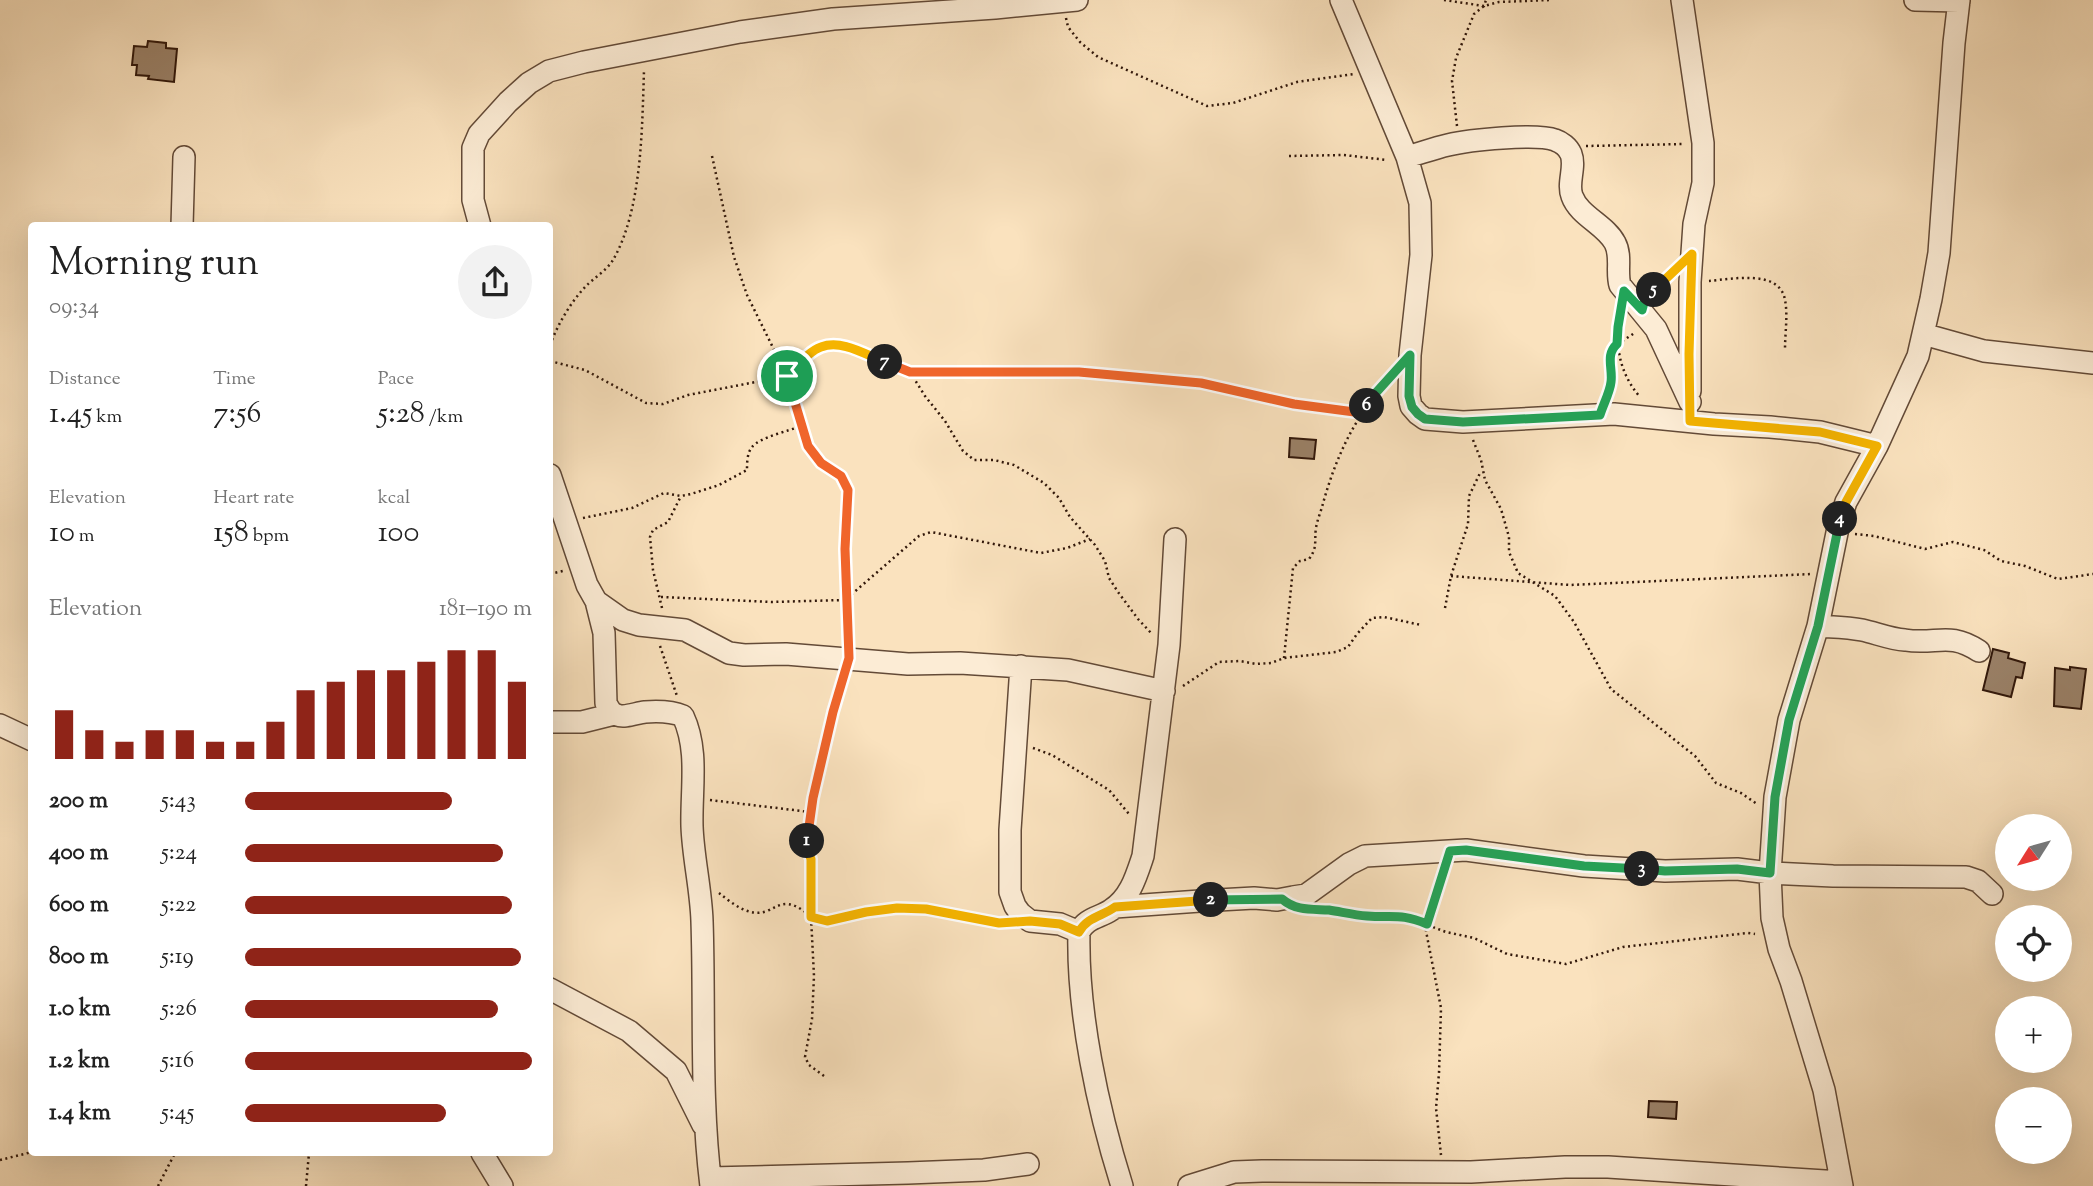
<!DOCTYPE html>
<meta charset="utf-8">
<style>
body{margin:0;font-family:"Sorts Mill Goudy",serif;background:#f2f2f2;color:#222;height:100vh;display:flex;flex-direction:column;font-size:26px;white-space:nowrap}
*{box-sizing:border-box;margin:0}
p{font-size:23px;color:#767676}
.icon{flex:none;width:38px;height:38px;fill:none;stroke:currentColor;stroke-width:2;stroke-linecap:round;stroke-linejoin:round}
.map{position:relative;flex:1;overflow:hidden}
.side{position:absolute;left:28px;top:222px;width:525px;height:934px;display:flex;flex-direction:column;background:#fff;border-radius:7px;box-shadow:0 7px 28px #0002}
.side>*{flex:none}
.needle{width:46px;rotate:233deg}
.controls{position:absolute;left:1995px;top:814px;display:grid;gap:14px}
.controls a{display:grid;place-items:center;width:77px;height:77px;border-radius:50%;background:#fff;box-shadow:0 7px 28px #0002;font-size:35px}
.pin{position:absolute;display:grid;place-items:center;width:60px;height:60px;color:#fff;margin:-30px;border:4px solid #fff;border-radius:50%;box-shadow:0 2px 7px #0007}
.km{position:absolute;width:35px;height:35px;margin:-18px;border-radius:50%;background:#222;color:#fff;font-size:19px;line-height:35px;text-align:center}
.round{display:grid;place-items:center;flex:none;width:74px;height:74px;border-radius:37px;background:#f2f2f2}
.summary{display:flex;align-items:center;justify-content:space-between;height:119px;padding:0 21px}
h1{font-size:38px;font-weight:600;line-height:52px}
.stats{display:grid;grid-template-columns:repeat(3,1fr);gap:10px;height:119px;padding:7px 21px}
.stats div{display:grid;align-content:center}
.stats b{font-size:30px;font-weight:600}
.stats small{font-size:19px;font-weight:400}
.stats p{font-size:19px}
.chart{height:196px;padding:14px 21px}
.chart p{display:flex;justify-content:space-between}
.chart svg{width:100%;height:126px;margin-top:7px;stroke:#8f2418;stroke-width:6}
ul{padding:0 21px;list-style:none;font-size:23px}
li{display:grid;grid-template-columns:112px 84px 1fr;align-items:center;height:52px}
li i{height:18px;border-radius:9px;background:#8f2418}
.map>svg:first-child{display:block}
</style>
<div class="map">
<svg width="2093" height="1186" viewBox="0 0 2093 1186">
<rect width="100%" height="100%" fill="#fae2be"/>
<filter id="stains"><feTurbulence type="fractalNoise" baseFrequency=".00286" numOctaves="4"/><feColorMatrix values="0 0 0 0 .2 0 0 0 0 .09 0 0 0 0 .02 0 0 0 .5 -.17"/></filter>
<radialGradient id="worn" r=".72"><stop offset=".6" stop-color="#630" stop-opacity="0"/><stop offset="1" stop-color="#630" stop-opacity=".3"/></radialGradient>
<!-- building -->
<path fill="#9a8168" stroke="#31170a" stroke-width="2" d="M148,41l18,2v5l11,1 -3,33 -26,-3 1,-3 -13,-1 1,-10h-5l2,-19 13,1z
M1290,438l26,2 -2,19 -25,-2z
M1993,649l16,4 -1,5 17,5 -3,15 -6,-1 -5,20 -28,-7z
M2070,667l16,2 -5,40 -27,-3 1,-38 15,2z
M1649,1101l28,1 -1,17 -28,-2z"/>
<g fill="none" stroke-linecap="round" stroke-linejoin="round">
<!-- minor casing -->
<g stroke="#634a37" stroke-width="24">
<path id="minor" d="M1341,0l66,157 13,46 1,52 -11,100 -1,41 2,10 7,8 7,5 38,3 151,-8 100,10 56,3 50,5 57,14
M1682,0l21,143v40l-9,41 -4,58v109
M1915,0l44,1
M1407,157c14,-4 28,-9 41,-12 21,-5 88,-12 107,-5 6,2 13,7 16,14 5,13 -4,29 1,42 7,20 34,29 43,47 7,13 1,29 5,42l36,44 34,73
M182,226l2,-69
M480,226l-7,-26v-52l6,-14 29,-32 21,-19 20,-12 35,-9 156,-30 93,-13 162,-11 82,-8
M1923,334l61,17 109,12
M550,475l37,110 9,16 27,19 16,5 46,5 44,23 15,2 42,-1 122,10 52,-1 108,7 96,21
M596,601l8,32 2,70c3,6 5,10 11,12 8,3 19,-2 28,-3 13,-1 26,-1 38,4 16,34 8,73 9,110 1,31 9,63 10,95 3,88 -2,178 9,265
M1818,626c14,1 30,1 44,4 14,3 28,9 43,10 32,5 44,-9 74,11
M1021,666l-11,164v62l5,14 5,7 10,8 30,3 19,8
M550,722h32l32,-8
M0,725l32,15
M1115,907l85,-6 54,-3 23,2 16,-3 13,-2 43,-31 16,-8 101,-6 118,16 81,5 72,-2 33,4 63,3 133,1 12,4 14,13
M550,989l79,42 47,40 27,54
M482,1153l20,33
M710,1178l198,-5 76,-3 44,-6
M1122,1186c-24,-76 -45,-174 -43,-254 7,-14 20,-14 32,-22 19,-12 25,-33 32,-54l26,-211 6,-106
M1189,1186l45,-14 28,-1 209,1 94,-5h43l233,15
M1842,1186l-18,-96 -33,-109 -12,-32 -7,-31 -2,-45 5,-76 14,-77 29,-94 21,-103 7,-21 31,-56 41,-90 13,-57 8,-46 15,-210 5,-43"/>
</g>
<!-- path -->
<path stroke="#31170a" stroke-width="2.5" stroke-dasharray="2 3.5" stroke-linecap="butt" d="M1444,0l40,6 2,-6
M1066,18l2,9 12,15 18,15 109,49 26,-3 64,-21 57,-8
M1457,126l-5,-45 4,-23 18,-44 10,-8 15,-4 52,-2
M1586,146l99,-2
M712,156l22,101 13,38 40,81 21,70 13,17 20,13 7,14 -3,59 3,91
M1289,156l55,-1 43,5
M1709,281c23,-2 71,-12 76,19 3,15 0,33 0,49
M1652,292l20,-20
M1620,315c-6,30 0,59 20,82
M550,345c8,-21 20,-42 36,-59 8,-8 21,-16 27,-26 29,-50 29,-131 31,-189
M550,361l35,9 61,33 17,1 25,-9 99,-19 33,-29 13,-2 16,3 61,24 169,-1 122,12 93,21 68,9
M910,372l15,24 20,25 18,30 11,9h20l20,5 30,18 15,15 11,19 25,28 10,16 4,17 9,14 20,27 14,15
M1607,395l4,-13 -2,-24 3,-10 24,-16
M1473,440l8,20 4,20 16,29 8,28v15l9,21 37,23 19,26 37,67 84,67 21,27 25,10 16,11
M583,518l49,-10 32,-15 17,3 10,-2 28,-9 28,-15c0,-7 0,-17 5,-23 8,-10 37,-16 49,-21
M1855,534l19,2 51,13 28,-7 31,8 17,11 24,5 33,13 35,-5
M550,574l13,-3
M1451,576l119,9 241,-11
M661,597l110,5 74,-2 74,-64 12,-4 110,21 26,-5 23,-9
M662,608l-9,-38 -3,-33 3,-7 15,-8 13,-26
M1445,608l6,-32 17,-52 1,-28 12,-25
M660,646l17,50
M1284,658l9,-90 7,-7 9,-2c9,-12 5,-18 7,-31 1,-7 4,-14 6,-21 13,-48 33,-93 68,-128
M1183,686l36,-24 21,-1 16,3 15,-1 13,-5 52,-6 12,-5 9,-13 15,-16 12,-1 37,8
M1033,748l19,7 57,35 20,24
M710,800l100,12
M719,893c13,10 30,25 48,18 7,-3 12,-7 20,-7 15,1 23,16 39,17 15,0 28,-7 42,-10 18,-2 36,-3 54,-2 27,2 54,13 80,14
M1320,910l50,6h34l42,16 28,6 33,16 59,10 57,-17 125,-14 7,1
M824,1076l-15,-11 -4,-8 7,-38 2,-43 -3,-59v-58l-4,-11 -1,-14 7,-36 30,-121
M1441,1155l-5,-47 3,-35 2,-65 -15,-77 2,-15 16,-47
M0,1160l32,-8
M158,1186l17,-33
M306,1186l3,-33"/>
<!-- minor -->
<use href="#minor" stroke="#fcecd5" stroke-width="21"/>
</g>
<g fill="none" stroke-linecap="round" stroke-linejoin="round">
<!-- split-1 casing -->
<g stroke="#fff" stroke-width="14">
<path id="split-1" d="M787,376l21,70 13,17 20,13 7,14 -3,59 4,109 -16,54 -20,86 -6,43"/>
</g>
<!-- split-2 casing -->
<g stroke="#fff" stroke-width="14">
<path id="split-2" d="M807,841v7l4,11v58l16,4 39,-9 31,-4 29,1 73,14 31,-2 30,3 19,8c8,-15 24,-16 36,-25l96,-7"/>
</g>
<!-- split-3 casing -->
<g stroke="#fff" stroke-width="14">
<path id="split-3" d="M1211,900l71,-1c14,12 29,10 47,11 13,2 25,5 38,6 27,2 33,-3 60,8l23,-73 16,-1 118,16 58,3"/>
</g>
<!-- split-4 casing -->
<g stroke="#fff" stroke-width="14">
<path id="split-4" d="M1642,869l23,2 72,-2 33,4 5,-76 14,-77 29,-94 22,-107"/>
</g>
<!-- split-5 casing -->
<g stroke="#fff" stroke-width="14">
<path id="split-5" d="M1654,290l38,-36 -3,100 1,67 130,11 57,14 -31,56 -6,17"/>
</g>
<!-- split-6 casing -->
<g stroke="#fff" stroke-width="14">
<path id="split-6" d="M1367,406l6,-10 37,-41 -1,41 3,11 6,7 7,5 38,3 137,-7c3,-10 10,-23 11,-33 2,-14 -6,-27 6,-38l1,-17 6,-36 18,19 3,-11 9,-9"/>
</g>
<!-- split-7 casing -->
<g stroke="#fff" stroke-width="14">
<path id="split-7" d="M885,362l25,10h169l122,11 93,21 68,9 5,-7"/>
</g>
<!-- split-8 casing -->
<g stroke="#fff" stroke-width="14">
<path id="split-8" d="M787,376c10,-10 22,-25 34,-29 21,-8 45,8 64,15"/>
</g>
<!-- split-1 -->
<use href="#split-1" stroke="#f0652b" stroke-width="9"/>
<!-- split-2 -->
<use href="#split-2" stroke="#f5b400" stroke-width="9"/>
<!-- split-3 -->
<use href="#split-3" stroke="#22a559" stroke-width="9"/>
<!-- split-4 -->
<use href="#split-4" stroke="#22a559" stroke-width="9"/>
<!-- split-5 -->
<use href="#split-5" stroke="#f5b400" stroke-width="9"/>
<!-- split-6 -->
<use href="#split-6" stroke="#22a559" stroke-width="9"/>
<!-- split-7 -->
<use href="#split-7" stroke="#f0652b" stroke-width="9"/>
<!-- split-8 -->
<use href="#split-8" stroke="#f5b400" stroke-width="9"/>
</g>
<rect width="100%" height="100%" filter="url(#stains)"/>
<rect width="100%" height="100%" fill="url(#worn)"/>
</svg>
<div class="controls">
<a><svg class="needle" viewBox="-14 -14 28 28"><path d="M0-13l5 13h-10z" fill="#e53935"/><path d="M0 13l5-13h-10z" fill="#767676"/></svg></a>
<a><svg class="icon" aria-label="locate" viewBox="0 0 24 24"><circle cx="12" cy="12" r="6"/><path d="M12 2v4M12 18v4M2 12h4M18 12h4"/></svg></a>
<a>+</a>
<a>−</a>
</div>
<div class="pin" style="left:787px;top:376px;background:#1e9e55"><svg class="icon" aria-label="arrive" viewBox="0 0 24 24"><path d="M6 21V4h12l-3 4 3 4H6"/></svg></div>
<b class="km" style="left:807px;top:841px">1</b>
<b class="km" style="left:1211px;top:900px">2</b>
<b class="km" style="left:1642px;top:869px">3</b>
<b class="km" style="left:1840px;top:519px">4</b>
<b class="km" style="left:1654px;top:290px">5</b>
<b class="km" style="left:1367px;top:406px">6</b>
<b class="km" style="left:885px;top:362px">7</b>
<section class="side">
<div class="summary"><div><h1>Morning run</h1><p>09:34</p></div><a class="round"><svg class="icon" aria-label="share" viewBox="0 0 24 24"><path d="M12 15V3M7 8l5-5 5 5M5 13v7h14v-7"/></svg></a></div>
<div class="stats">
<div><p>Distance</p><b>1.45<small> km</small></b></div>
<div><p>Time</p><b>7:56</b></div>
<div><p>Pace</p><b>5:28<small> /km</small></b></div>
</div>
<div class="stats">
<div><p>Elevation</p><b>10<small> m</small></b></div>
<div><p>Heart rate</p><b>158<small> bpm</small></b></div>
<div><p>kcal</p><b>100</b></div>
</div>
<div class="chart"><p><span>Elevation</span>181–190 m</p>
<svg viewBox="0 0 160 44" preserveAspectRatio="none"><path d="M5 44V27M15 44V34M25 44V38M35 44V34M45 44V34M55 44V38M65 44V38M75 44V31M85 44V20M95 44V17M105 44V13M115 44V13M125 44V10M135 44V6M145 44V6M155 44V17"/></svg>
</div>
<ul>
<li><b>200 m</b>5:43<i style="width:72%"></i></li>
<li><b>400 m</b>5:24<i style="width:90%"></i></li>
<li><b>600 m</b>5:22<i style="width:93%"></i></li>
<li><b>800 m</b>5:19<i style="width:96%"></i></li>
<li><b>1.0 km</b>5:26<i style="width:88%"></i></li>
<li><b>1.2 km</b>5:16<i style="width:100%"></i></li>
<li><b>1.4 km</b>5:45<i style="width:70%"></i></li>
</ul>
</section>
</div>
